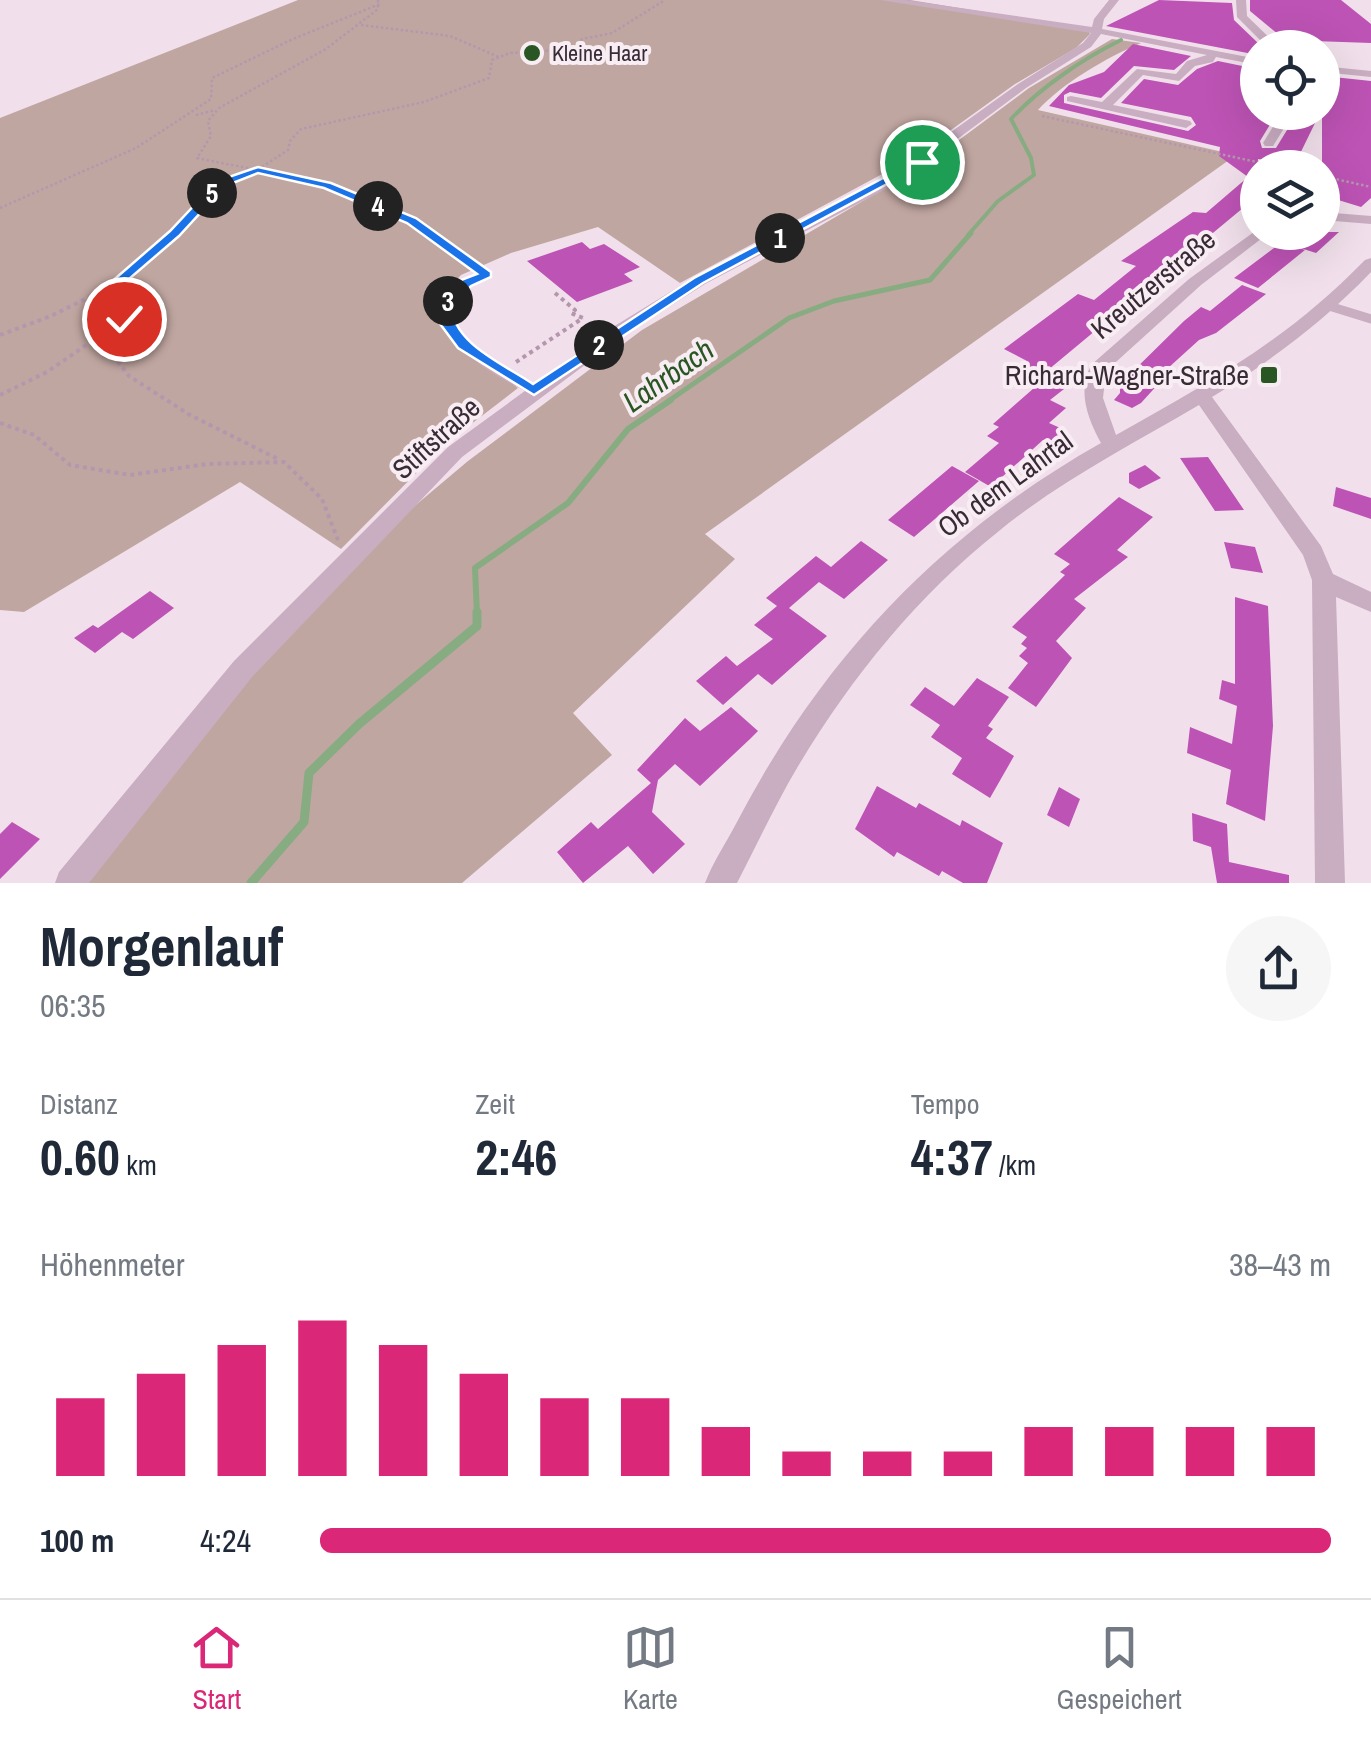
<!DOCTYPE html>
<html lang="de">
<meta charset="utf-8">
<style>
body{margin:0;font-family:"Archivo Narrow",sans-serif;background:#f6f6f7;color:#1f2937;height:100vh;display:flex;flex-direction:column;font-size:38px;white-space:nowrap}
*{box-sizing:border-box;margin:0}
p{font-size:32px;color:#747a83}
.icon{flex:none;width:55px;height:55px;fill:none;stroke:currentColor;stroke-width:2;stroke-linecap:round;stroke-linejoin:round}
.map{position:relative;height:883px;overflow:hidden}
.side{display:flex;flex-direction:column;background:#fff;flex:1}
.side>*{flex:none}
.fabs{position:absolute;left:1240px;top:30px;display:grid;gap:20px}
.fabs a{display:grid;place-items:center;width:100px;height:100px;border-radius:50%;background:#fff;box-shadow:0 10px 40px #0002;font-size:50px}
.pin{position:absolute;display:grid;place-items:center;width:85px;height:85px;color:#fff;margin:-42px;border:5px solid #fff;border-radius:50%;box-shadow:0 2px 10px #0007}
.km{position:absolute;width:50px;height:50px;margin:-25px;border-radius:50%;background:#222;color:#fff;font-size:28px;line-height:50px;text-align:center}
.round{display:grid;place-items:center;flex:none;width:105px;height:105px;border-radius:52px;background:#f6f6f7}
.summary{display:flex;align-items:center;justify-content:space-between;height:170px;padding:0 40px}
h1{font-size:55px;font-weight:800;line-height:75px}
.figures{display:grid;grid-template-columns:repeat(3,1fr);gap:15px;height:170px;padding:10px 40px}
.figures div{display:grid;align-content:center}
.figures b{font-size:50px;font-weight:800}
.figures small{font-size:28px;font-weight:400}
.figures p{font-size:28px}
.chart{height:280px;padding:20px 40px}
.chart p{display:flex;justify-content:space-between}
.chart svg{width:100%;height:180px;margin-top:10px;stroke:#db2777;stroke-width:6}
ul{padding:0 40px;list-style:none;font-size:32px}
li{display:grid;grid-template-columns:160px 120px 1fr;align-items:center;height:75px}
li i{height:25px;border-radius:12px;background:#db2777}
.tabs{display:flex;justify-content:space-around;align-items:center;height:140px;border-top:2px solid #e0e1e3;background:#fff;font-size:28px;color:#747a83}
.tabs a{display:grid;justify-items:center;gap:5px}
.tabs .current{color:#db2777}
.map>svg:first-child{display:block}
</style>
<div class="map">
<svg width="1371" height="883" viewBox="0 0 1371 883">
<rect width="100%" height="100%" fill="#f1e0eb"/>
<!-- green -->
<path fill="#c0a6a1" d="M298,0h612l178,29 2,5 -14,14 -61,36 -103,74 -232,125 -82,-56 -87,26 -50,22 -24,27 27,43 54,43 -74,57 -103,104 -101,-67 -216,130 -24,-2v-492z
M1112,39l29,4c-35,15 -77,39 -103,67l198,45 -531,379 30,25 -162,154 39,42 -150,128h-392l173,-214 104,-106 121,-102 174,-131 286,-167 101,-75z"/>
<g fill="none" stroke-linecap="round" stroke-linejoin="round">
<!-- stream-far3 -->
<path stroke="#87ac81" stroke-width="4" d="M968,235l30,-34 36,-26 -3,-17 -20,-39c29,-31 71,-60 110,-79"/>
<!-- stream-far2 -->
<path stroke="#87ac81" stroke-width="5" d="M667,402l122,-84 45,-17 96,-21 41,-47"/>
<!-- stream-far1 -->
<path stroke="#87ac81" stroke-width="6" d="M477,614l-2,-46 93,-65 60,-74 43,-29"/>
<!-- stream -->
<path stroke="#87ac81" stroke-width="9" d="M251,883l53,-61 5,-49 50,-49 118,-98v-14"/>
</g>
<!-- building -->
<path fill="#bd53b5" d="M1159,0l73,3 2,17 24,23v12l-152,-29z
M1250,0h91l30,24v19l-86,-3 -35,-29z
M1133,44l58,12 -17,14 -40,-4 -33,32 -31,-6 -6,3v8l124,28 8,-6 -5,-8 -70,-14 23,-24 34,6 19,-16 21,-8 39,8 1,43 19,1 -17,28 2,7h14l19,-31 21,4 -21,43 -37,-5v24l-9,20 -201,167 25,12 -23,18 16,8 -17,15 18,8 -15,14 -9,-5 -52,47 -26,-15 34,-29 -12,-7 12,-9 -6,-3 41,-36 -9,-5 12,-9 -17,-8 7,-5 -23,-12 74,-55 16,6 42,-34 -15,-5 72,-49 13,1 42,-36 -29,-21 1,-9 -171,-41 20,-21 35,-13z
M1324,76l47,5v117l-10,9 -39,-12v-102l11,2z
M1310,232h29l-23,21 -22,-7z
M582,242l8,7 14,-5 36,23 -16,7 9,7 -56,21 -50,-41z
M1282,242l23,8 -47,38 -24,-10z
M1242,285l24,9 -50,39 -17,7 -32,29 4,1 -30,33 -9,5 -18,-8 6,-7v-9l64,-63 17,-14 9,4z
M1208,457l17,25 19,28 -29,1 -35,-53z
M1145,465l16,13 -22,11 -10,-6v-10z
M952,466l27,15 -65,56 -26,-17z
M1336,487l35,11v21l-38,-13z
M1119,497l34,20 -36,33 11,7 -54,42 12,9 -30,33 16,17 -36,49 -28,-19 20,-25 -9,-7 8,-8 -6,-4 6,-7 -15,-10 53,-52 -5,-3 10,-8 -16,-10z
M861,541l27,19 -44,39 -25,-17 -30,26 38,28 -55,49 -14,-11 -35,31 -27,-24 30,-25 11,10 36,-27 -19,-14 23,-19 -11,-8 50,-42 15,11z
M1224,542l31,5 8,26 -32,-5z
M150,591l24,17 -41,31 -11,-7 -27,21 -21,-15 19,-13 5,3z
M1235,597l33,9 5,120 -8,95 -39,-17 5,-34 -44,-17 3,-26 42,17 5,-38 -18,-7 3,-19 13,4z
M977,678l32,19 -21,29 5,3 -7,9 28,18 -24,42 -38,-24 10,-16 -31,-21 9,-12 -30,-20 15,-18 29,19z
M731,707l27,24 -8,8 -50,47 -25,-22 -17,16 -6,32 33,32 -32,30 -25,-28 -45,37 -26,-31 34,-30 7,7 53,-46 -14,-13 48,-52 15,13z
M877,786l39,22 3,-5 41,23 2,-6 41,23 -16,40h-24l-21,-12 -3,5 -42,-24 -3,5 -39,-28z
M1059,787l21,12 -11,28 -22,-12z
M1192,813l35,11 2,38 60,13v8h-72l-6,-36 -18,-6z
M12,822l28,17 -40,40v-45z"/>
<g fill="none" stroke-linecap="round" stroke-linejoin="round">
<!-- path-far1 -->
<path stroke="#b597ad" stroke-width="2.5" stroke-dasharray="2.5 2.5" stroke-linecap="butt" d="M378,0v9l-52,40 -107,59 -11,13 3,15 -14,22c81,17 166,28 235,77
M361,25l89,11 49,21
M196,115l19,-5
M1042,116l243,52
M1322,176l49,11
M0,208l136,-60 75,-49 1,-21 81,-39 87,-35
M172,235l49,-51 36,-14 31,-20 2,-9 11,-12 123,-27 65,-24 3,-18 18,-7 65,-4 7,-10 30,-6 53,-33"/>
<!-- path -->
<path stroke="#b597ad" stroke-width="4" stroke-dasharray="4 4" stroke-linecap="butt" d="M429,233l42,30
M555,293l20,17 -4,3 12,5
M0,335l51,-19 64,-32
M98,336l31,40 61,39 90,45
M516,362l67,-44
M0,395l47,-23 77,-53 -9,-35 60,-51
M0,423l34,12 36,30 60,10 77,-11 77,-2 38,37 16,41"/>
<!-- lane -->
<path stroke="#c9adc1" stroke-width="9" d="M487,274l-21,9 -22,21c9,46 51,66 89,86
M1329,306l42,13"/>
<!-- street -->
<path fill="#c9adc1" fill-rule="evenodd" d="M880,0h25l187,27 2,-8 15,-19h10l-15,19 -2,10 156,30v6l-42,-8 -3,5 -18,4 -16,15 -36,-6 -30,30 77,16 2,3 -6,4 -119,-27v-4l4,-1 31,6 35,-33 39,5 11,-13 20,-6 -106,-21 -10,13 -65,41 -125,93 -196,103 -80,51 -163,122 -210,220 -163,206h-34l4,-11 175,-211 214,-214 165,-120 80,-49 198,-103 127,-91 65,-41 8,-10z
M1236,0h10l1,16 33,32h-12l-31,-31z
M1322,66l49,5v6l-49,-5z
M1282,112h12l-21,34h-8l-2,-3z
M1322,212l49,4v8l-49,-4z
M1258,229v3h12l-69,53 -95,86 -3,27 13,37c96,-54 171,-95 249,-175l6,-2v14c-48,50 -100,89 -159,125l109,149 12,28 38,18v20l-35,-15 9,286h-30l-3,-303 -9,-25 -104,-150c-68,40 -139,76 -200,126 -82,65 -149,148 -202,237 -22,37 -40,77 -60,115h-32c8,-21 21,-40 32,-61 85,-163 203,-288 364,-379 -13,-24 -24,-51 -10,-78l98,-86z"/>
</g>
<!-- route -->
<path fill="#1a73e8" stroke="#fff" stroke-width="2.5" d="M919,159l9,3 -225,121 -169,112 -76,-47 -20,-27 1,-20 22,-21 16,-6 -70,-51 -83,-35 -66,-15 -33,13 -46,50 -57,49 7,37 -12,-3 -8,-35 61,-53 47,-50 41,-14 73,16 85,35 75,54v5l-20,9 -20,19c2,39 53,59 82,79l161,-106z"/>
<!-- markers -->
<g fill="#295623" stroke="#f9edf4" stroke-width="4">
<circle cx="532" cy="53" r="10"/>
<rect x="1259" y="365" width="20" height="20" rx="5"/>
</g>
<g text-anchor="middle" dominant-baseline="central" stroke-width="8" stroke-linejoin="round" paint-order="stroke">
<!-- far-poi labels -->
<g font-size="22" fill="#382b36" stroke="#f9edf4" text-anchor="start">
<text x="552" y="53">Kleine Haar</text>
</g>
<!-- street labels -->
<g font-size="28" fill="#382b36" stroke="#f9edf4">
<text transform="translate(1153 284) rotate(-40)">Kreutzerstraße</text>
<text transform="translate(436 438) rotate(-42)">Stiftstraße</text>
<text transform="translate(1005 484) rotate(-36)">Ob dem Lahrtal</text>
</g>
<!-- poi labels -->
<g font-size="28" fill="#382b36" stroke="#f9edf4" text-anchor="end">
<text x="1249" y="375">Richard-Wagner-Straße</text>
</g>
<!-- water labels -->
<g font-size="30" font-style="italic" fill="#295623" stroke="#f9edf4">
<text transform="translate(668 375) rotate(-35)">Lahrbach</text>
</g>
</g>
</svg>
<div class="fabs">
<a><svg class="icon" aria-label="locate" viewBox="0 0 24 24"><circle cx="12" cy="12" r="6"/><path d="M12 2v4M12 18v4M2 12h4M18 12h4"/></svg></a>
<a><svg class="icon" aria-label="layers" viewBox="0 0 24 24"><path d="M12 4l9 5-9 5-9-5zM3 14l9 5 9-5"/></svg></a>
</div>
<div class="pin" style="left:922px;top:162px;background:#1e9e55"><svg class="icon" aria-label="arrive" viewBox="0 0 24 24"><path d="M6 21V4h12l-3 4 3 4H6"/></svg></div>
<div class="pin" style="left:124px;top:319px;background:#d93025"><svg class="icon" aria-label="check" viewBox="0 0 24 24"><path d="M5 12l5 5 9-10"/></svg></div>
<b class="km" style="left:780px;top:238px">1</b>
<b class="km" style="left:599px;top:345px">2</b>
<b class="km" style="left:448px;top:301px">3</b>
<b class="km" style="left:378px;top:206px">4</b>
<b class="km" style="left:212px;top:193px">5</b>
</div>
<section class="side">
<div class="summary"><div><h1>Morgenlauf</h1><p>06:35</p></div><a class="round"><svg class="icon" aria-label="share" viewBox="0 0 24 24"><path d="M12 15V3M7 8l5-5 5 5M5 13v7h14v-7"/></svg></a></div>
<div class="figures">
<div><p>Distanz</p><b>0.60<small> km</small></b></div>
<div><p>Zeit</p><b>2:46</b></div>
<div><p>Tempo</p><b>4:37<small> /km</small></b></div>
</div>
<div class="chart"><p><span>Höhenmeter</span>38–43 m</p>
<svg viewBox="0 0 160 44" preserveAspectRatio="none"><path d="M5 44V25M15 44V19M25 44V12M35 44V6M45 44V12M55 44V19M65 44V25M75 44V25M85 44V32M95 44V38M105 44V38M115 44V38M125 44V32M135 44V32M145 44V32M155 44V32"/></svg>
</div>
<ul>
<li><b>100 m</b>4:24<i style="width:100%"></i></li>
</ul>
</section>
<nav class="tabs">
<a class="current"><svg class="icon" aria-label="home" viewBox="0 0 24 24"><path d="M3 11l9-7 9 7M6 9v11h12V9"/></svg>Start</a>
<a><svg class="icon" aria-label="map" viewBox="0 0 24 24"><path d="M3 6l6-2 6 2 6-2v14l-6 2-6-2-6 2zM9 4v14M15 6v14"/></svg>Karte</a>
<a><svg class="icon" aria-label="saved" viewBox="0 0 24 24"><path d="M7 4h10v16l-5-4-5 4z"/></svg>Gespeichert</a>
</nav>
